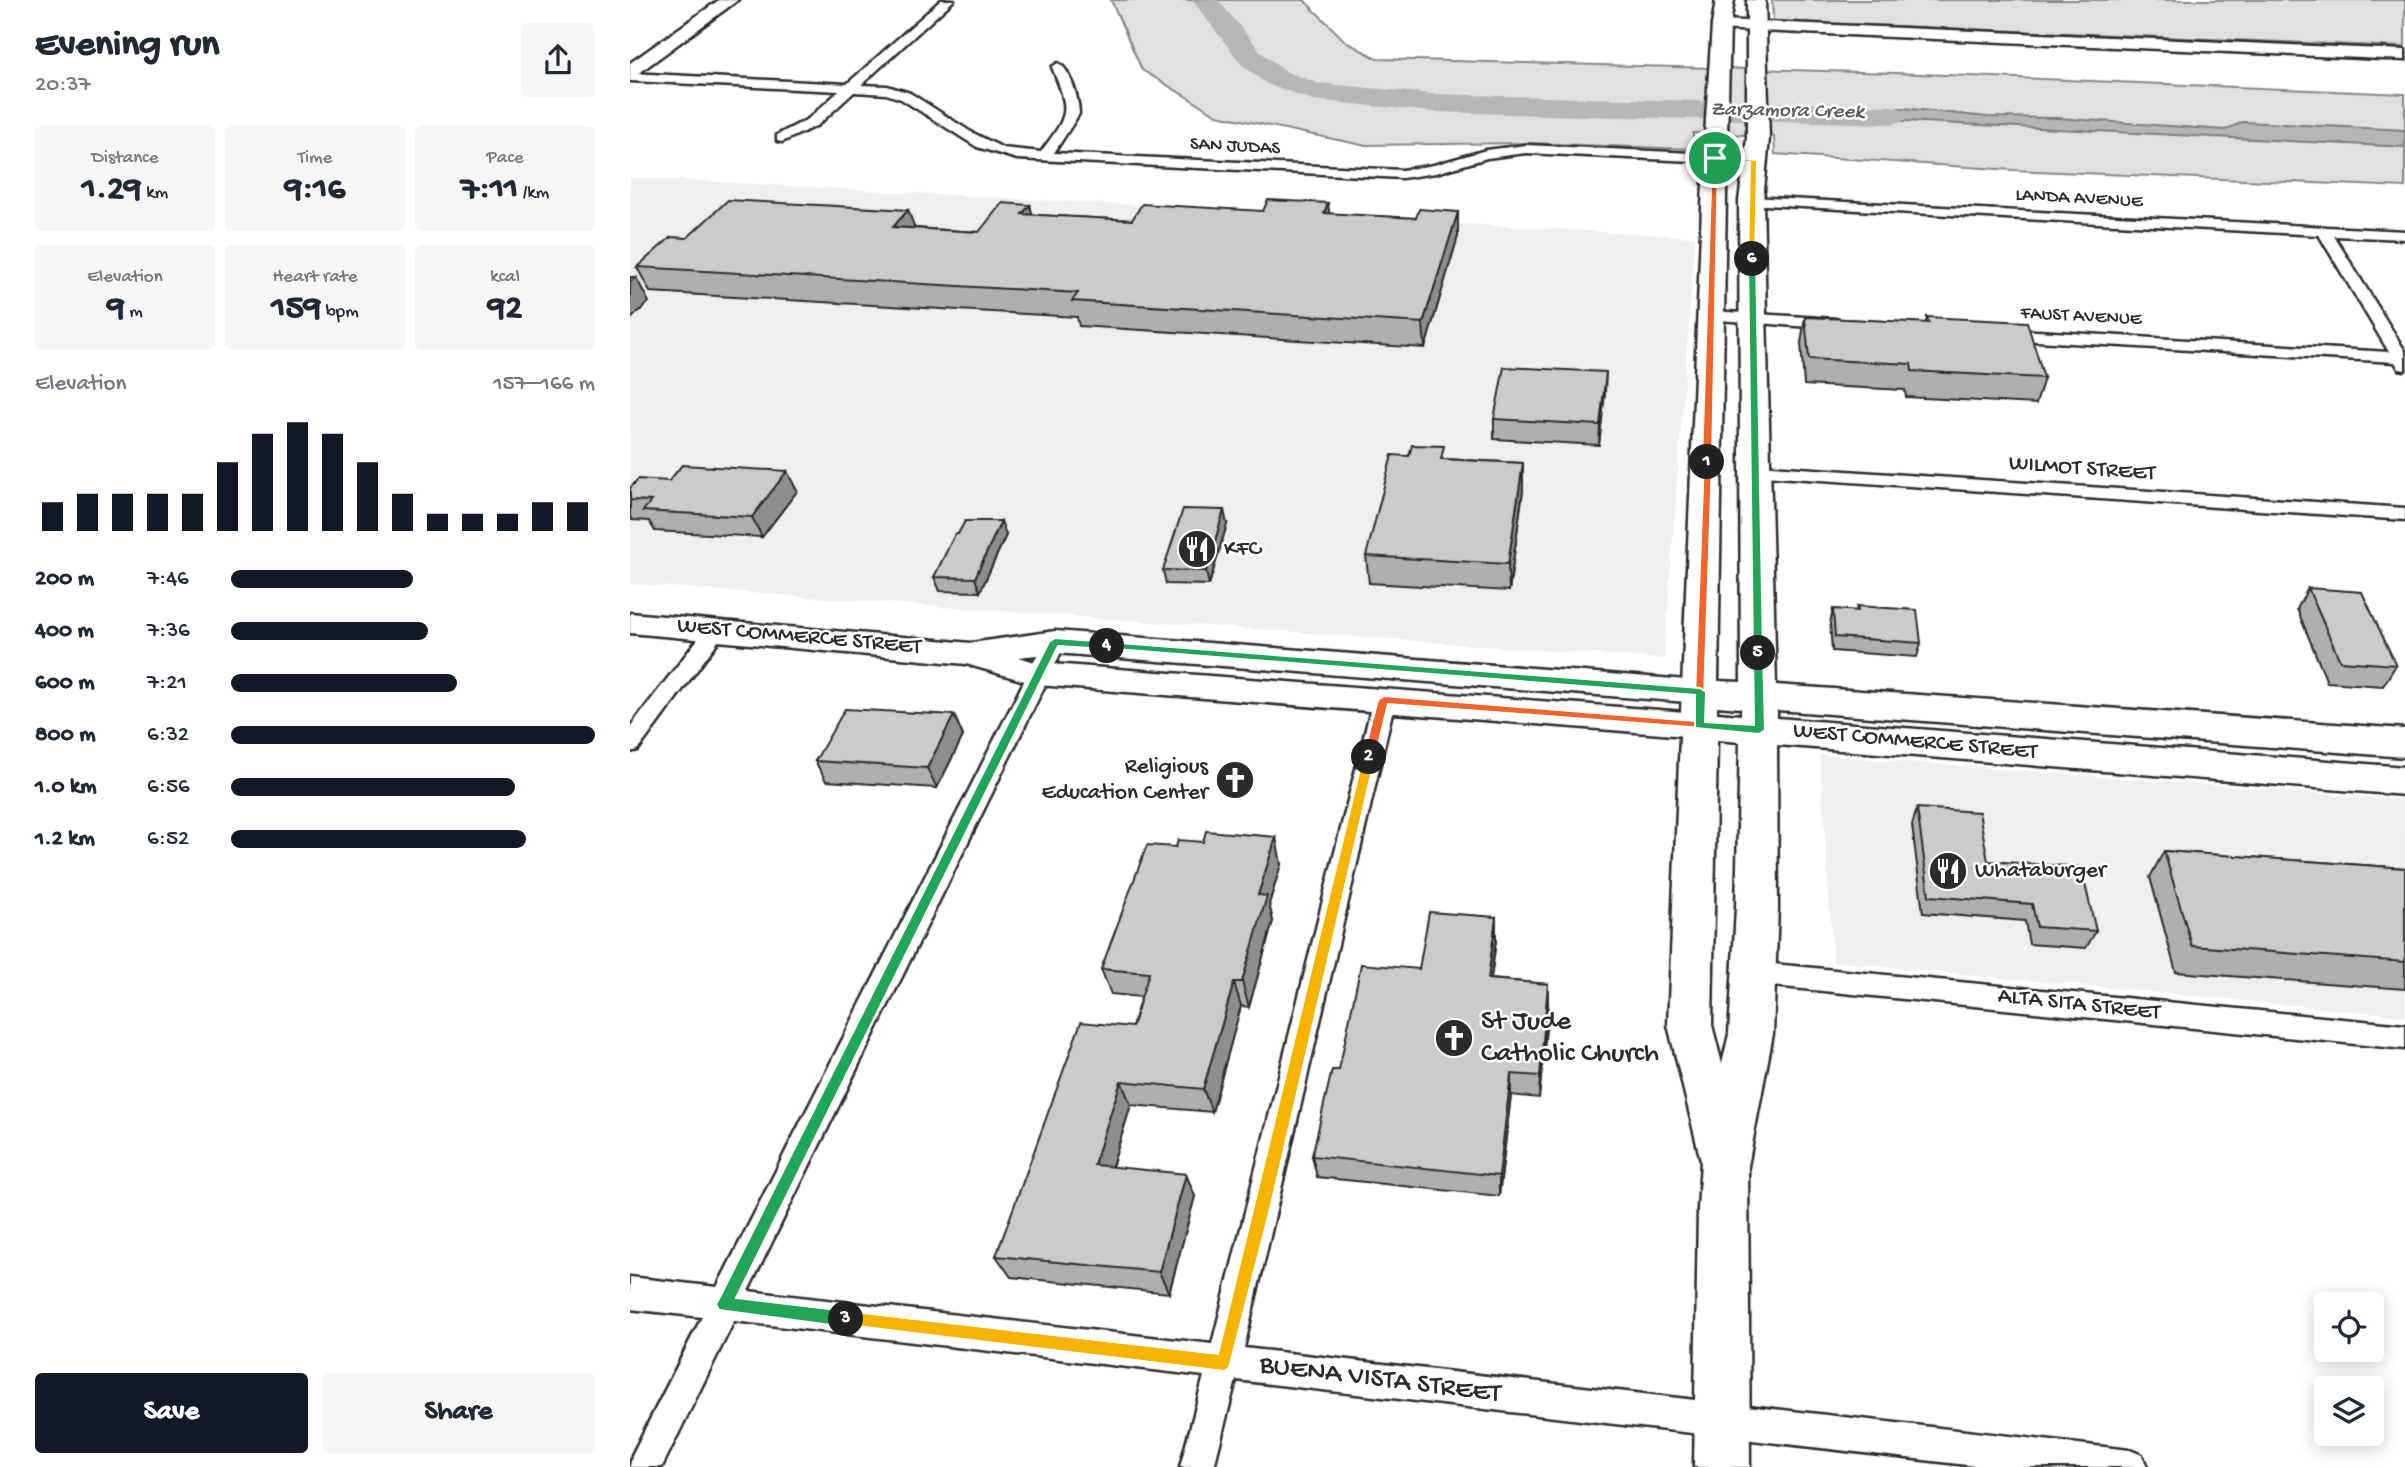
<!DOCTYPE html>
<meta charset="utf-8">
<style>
body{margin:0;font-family:"Gochi Hand",sans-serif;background:#f6f6f7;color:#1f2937;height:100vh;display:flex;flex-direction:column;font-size:26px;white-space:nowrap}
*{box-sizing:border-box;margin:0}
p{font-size:23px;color:#747a83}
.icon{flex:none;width:38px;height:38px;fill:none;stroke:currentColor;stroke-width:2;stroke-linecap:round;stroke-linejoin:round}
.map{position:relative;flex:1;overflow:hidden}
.panel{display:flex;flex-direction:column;background:#fff;width:630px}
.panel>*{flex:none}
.buttons{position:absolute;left:1684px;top:1292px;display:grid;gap:14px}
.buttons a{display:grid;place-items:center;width:70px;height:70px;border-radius:7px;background:#fff;box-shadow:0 4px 18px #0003;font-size:35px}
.pin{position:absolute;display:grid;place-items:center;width:60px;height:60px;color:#fff;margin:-30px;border:4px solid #fff;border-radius:50%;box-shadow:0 2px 7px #0007}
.km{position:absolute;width:35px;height:35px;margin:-18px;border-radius:50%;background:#222;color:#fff;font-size:19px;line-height:35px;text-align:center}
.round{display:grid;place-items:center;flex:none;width:74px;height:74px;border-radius:7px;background:#f6f6f7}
.summary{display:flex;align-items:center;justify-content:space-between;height:119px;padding:0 35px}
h1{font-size:38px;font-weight:700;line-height:52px}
.stats{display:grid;grid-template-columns:repeat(3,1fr);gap:10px;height:119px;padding:7px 35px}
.stats div{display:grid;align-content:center;border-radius:7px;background:#f6f6f7;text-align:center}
.stats b{font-size:35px;font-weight:700}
.stats small{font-size:19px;font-weight:400}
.stats p{font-size:19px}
.chart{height:196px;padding:14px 35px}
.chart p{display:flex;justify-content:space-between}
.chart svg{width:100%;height:126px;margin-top:7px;stroke:#111827;stroke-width:6}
.primary-button{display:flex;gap:14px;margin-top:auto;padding:14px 35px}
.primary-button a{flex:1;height:80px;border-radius:7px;background:#111827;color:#fff;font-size:28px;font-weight:700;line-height:80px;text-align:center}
.primary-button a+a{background:#f6f6f7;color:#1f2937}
ul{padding:0 35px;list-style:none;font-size:23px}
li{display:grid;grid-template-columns:112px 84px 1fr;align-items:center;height:52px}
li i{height:18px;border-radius:9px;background:#111827}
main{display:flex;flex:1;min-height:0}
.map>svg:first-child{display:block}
</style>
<main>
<section class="panel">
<div class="summary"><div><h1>Evening run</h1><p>20:37</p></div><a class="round"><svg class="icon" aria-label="share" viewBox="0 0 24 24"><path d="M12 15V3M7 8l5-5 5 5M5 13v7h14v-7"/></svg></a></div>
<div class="stats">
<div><p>Distance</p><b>1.29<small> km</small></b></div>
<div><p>Time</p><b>9:16</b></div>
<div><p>Pace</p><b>7:11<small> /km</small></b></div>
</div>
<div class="stats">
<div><p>Elevation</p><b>9<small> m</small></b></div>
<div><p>Heart rate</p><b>159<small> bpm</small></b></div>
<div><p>kcal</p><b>92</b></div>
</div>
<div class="chart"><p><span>Elevation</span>157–166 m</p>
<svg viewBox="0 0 160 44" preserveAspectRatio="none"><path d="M5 44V34M15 44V31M25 44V31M35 44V31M45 44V31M55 44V20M65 44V10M75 44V6M85 44V10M95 44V20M105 44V31M115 44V38M125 44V38M135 44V38M145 44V34M155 44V34"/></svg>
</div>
<ul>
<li><b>200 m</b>7:46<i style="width:50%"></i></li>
<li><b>400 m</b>7:36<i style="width:54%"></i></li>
<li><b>600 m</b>7:21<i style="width:62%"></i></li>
<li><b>800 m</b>6:32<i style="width:100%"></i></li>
<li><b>1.0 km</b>6:56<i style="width:78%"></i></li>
<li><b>1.2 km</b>6:52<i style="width:81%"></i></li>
</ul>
<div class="primary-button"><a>Save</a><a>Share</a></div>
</section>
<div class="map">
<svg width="1775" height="1467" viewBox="0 0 1775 1467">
<rect width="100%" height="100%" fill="#fff"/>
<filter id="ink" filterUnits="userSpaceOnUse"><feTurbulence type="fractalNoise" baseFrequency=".0143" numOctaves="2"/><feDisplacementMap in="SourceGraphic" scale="14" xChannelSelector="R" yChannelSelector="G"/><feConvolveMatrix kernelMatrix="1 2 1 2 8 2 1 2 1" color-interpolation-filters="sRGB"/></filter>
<g filter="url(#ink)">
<!-- built -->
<path fill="#efefef" d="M0,177l1065,60 -31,422 -1034,-75z
M1190,755l585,45v216l-572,-54z"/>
<!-- green -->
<path fill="#e0e0e0" stroke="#868686" stroke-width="2" d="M481,0h193l42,42 32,17 518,14 509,21v93l-392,-17 -238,-16 -1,-18 -81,-3v16l-167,-6 -164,2 -145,-30 -75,-45z
M1142,0h633v47l-632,-26z"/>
<!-- water -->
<path fill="#b6b6b6" stroke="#7e7e7e" stroke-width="2" d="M1201,107l72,1 84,9 71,1 167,12 18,-8 162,8v17l-578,-30 -2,-5z"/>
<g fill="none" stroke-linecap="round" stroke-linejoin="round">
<!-- river -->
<path fill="#b6b6b6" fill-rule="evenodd" d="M562,0h26l44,53 25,19 30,11 115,11 461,12 10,3 5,6 -5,6 -10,3 -461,-12 -119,-12 -46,-16 -25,-19z"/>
<!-- street casing -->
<g stroke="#2b2b2b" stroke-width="5">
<path id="street" d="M311,0h13l-93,85 26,1 23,7 61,39 32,16 38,4c29,-39 29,-40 11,-85l6,-4c13,6 21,38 21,51l-25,39 348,17 32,-5 52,-15 40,-5 228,11 7,4 -7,4 -228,-11 -39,5 -51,15 -34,5 -385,-19 -40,-12 -76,-48 -15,-5 -32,-2 -36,33 -36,17 -5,-1v-6l31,-16 31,-28 -209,-10v-8l217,11z
M1121,197l654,34v8l-71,-3 71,115v19l-6,-1 -4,-7 -392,-23 -8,-5 8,-5 386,23 -70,-117 -573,-31 -2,-3 2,-3z
M1082,311l124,8 8,5 -8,5 -130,-10 -2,-3 2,-3z
M1126,465l649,43v12l-656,-45 -2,-4z
M85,624l7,2 4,5 -4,5 -84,114 -8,2v-25l78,-101z
M425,635l8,2 3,5 -318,649 464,53 161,-644 3,-6 8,-2 8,2 3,6 -151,648 886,102 12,5 5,12h-163l-748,-87 -22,87h-34l24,-91 -470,-55 -72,146h-32l2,-12 70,-138 -72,-8v-32l87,10 327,-645 3,-5z
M1123,962l652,63v24l-652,-65 -9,-3 -4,-8 4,-8z"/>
</g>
<!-- secondary casing -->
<g stroke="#2b2b2b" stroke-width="5">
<path id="secondary" d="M89,0h19l-102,75 -6,1v-13z
M1091,20l684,30v10l-690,-31 -3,-4 3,-4z
M0,613l341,30 84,-12 645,50 11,3 5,8 -5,8 -11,3 -645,-50 -36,4 19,6 661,50 12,4 5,8 -5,8 -12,4 -661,-52 -72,-21 -336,-31z"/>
</g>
<!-- primary casing -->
<g stroke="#2b2b2b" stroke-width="5">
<path id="primary" d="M1086,0h18l-4,25 -3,110 -9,546 23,1 -2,-481 8,-63v-138h18l4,138 -6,63 13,484 629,44v28l-628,-47v8l628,49v28l-628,-50 1,163 -5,126 -25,132 2,301h-56l4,-258 3,-48 -33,-136 37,-890 7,-110zM1087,706l24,2v7l-24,-2zM1087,740l23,2 -4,166 -7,126 -7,30 -10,-39z"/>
</g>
<!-- street -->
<use href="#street" fill="#fff" fill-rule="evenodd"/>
<!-- secondary -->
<use href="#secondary" fill="#fff" fill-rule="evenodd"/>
<!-- primary -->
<use href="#primary" fill="#fff" fill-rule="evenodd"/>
</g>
<!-- wall -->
<path fill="#afafaf" stroke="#2b2b2b" stroke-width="2" d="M400,205l2,10 100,5 197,-6 87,4 42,-6v24l-33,112 -346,-22 -2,-9 -427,-25 -13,-25 50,-29 221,-28 6,18 65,4z
M1175,317l121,6 1,-6 117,61 -8,26 -130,-7 -1,-7 -101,-5 -3,-42z
M975,392l-6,53 -105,-6v-20z
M815,459l78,4v27l-14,101 -140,-8 -3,-27z
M39,481l128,10 -35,46 -107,-6 -6,-10 -17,-1 -2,-4v-28z
M597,524l-18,61 -43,-1 -3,-14z
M376,535l-26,57 -40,-1 -6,-14z
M1678,588l88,77 -13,21 -56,-4 -30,-73z
M1227,606l64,37 -4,14 -85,-6 -2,-28 3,-14 23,2z
M324,715l9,21 -26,52 -111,-7 -11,-20z
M1287,808l71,53 108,70 -10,17 -57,-4 -4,-23 -102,-8 -11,-88z
M1534,851l241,17v121l-229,-17 -26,-95z
M651,864l-12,40 4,17 -24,86 -8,-1 -29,106 -81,-7 -19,62 83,29 -26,97 -158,-16 -15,-21 136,-229 9,-30 -30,-3 -10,-25z
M866,917v23l-5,39 57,5v23l-9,91 -28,-3 -12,101 -182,-19 -5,-21 27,-86 80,-101z"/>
<!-- shaded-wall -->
<path fill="#8e8e8e" stroke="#2b2b2b" stroke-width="2" d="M698,203l3,24 -7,-14z
M400,205l6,24 -14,-15z
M278,210l9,24 -24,-7z
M828,212v24l-33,112 -2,-25z
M6,277l13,25 -19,18v-38z
M976,372l-1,20 -6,53 1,-20z
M893,463v27l-14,101 -1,-27z
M157,471l10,20 -35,46 -10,-20z
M594,510l3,14 -18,61 -3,-14z
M371,521l5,14 -26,57 -5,-14z
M324,715l9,21 -26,52 -10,-20z
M646,837l5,27 -12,40 4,17 -24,86 -7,-25 16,-87z
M866,917v23l-8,61v-22z
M604,982l7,24 -29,106 -9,-23z
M918,984v23l-9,91 1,-22z
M881,1074v21l-12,101v-20z
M491,1081l10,24 -26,83 -11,-23z
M556,1174l9,22 -26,97 -10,-21z"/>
<!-- building -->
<path fill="#cbcbcb" stroke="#2b2b2b" stroke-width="2" d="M98,200l180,10 -15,17 86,5 23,-29 28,2 -8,9 110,6 10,-16 121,7 5,-11 60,3 -4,10 92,5 3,-9 39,3 -35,111 -351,-22 6,-8 -441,-26 34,-30 16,1z
M0,277h6l-6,5z
M1175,317l124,6 -2,-6 100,5 17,56 -132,-7 -1,-7 -102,-5z
M874,367l102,5 -6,53 -106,-6z
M782,445l32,1 -3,13 82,4 -15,101 -142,-8 26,-101 17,1z
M52,465l105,6 -35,46 -109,-6 8,-10 -21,-1v-12l8,-9 31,2z
M553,509l41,1 -18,61 -43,-1z
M335,521h36l-26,57 -41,-1 21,-43h3z
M1678,588l54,4 34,73 -56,-4z
M1227,606l60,4 4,33 -86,-6 -2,-28 25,2z
M215,709l109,6 -27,53 -112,-7z
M1287,808l62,4 9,49 93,6 15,64 -59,-4 -5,-23 -103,-8z
M576,831l70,6 -18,58 9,1 -25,86h-8l-31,107 -82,-8 -27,84 92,9 -27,98 -163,-16 85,-234 51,5 17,-54 -48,-4 46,-124 29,2 2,-7 25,2z
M1534,851l241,17v94l-213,-16z
M799,912l67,5 -8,62 60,5 -8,92 -29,-2 -12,102 -187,-20 20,-86h7l22,-106 58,5z"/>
</g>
<!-- split-1 -->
<path fill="#f0652b" stroke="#fff" stroke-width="2" d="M1085,156l3,2 -6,304 -5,3 -5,-3 10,-304z"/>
<!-- split-2 -->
<path fill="#f0652b" stroke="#fff" stroke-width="2" d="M1074,460l8,2 -9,266 -315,-24 -13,53 -2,3h-8l-2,-3 15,-57 6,-4 310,25z"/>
<!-- split-3 -->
<path fill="#f5b400" stroke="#fff" stroke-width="2" d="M739,752l6,5 -105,452 -41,159 -5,3 -384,-47 -2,-5 2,-6 6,-2 372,43 145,-597z"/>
<!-- split-4 -->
<path fill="#22a559" stroke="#fff" stroke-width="2" d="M425,638l52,4 6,4 -6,3 -49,-3 -322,652 110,13 6,2 2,6 -2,5 -6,3 -127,-17 -3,-6 3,-5 330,-657z"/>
<!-- split-5 -->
<path fill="#22a559" stroke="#fff" stroke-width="2" d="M477,642l593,46 6,4 -1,30 49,3 -1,-72 5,-4 5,4 2,77 -6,4 -64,-6v-33l-592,-47v-5z"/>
<!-- split-6 -->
<path fill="#22a559" stroke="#fff" stroke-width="2" d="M1122,257l4,2 7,394 -5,4 -5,-4 -5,-394z"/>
<!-- split-7 -->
<path fill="#f5b400" stroke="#fff" stroke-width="2" d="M1083,156l44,4 -2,101 -7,-2 2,-97 -35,-2z"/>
<!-- icons -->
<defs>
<g id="restaurant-disc" transform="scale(2.0125)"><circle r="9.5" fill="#2b2b2b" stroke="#fff"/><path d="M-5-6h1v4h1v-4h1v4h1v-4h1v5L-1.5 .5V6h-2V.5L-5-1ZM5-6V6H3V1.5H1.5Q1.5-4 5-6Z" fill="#fff"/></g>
<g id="church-disc" transform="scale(2.0125)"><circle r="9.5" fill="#2b2b2b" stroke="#fff"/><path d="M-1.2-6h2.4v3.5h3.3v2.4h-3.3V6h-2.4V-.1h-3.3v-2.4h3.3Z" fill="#fff"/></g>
</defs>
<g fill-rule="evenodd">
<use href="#restaurant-disc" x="567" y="549"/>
<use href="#church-disc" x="605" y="780"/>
<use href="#restaurant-disc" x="1318" y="871"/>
<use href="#church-disc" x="824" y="1038"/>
</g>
<g text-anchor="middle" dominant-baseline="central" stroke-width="5" stroke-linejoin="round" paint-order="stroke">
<!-- far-street labels -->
<g font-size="19" fill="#2b2b2b" stroke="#fff">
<text transform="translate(605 147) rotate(3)">SAN JUDAS</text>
<text transform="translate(1449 199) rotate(3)">LANDA AVENUE</text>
<text transform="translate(1451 317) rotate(3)">FAUST AVENUE</text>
</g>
<!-- far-water labels -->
<g font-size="21" font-style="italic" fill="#5c5c5c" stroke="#fff">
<text transform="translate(1157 112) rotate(1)">Zarzamora Creek</text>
</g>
<!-- street labels -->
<g font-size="23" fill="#2b2b2b" stroke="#fff">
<text transform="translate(1452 469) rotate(4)">WILMOT STREET</text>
<text transform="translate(169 637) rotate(5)">WEST COMMERCE STREET</text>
<text transform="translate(1285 742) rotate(5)">WEST COMMERCE STREET</text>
<text transform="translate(1449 1005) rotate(6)">ALTA SITA STREET</text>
</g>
<!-- poi labels -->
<g font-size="23" fill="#2b2b2b" stroke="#fff" text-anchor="start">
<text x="594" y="549">KFC</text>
<text x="578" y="767" text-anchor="end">Religious<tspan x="578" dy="26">Education Center</tspan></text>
<text x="1345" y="871">Whataburger</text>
</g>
<!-- near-poi labels -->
<g font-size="28" fill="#2b2b2b" stroke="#fff" text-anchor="start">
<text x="851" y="1022">St Jude<tspan x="851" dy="32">Catholic Church</tspan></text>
</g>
<!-- near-street labels -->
<g font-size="28" fill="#2b2b2b" stroke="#fff">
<text transform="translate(750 1380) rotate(7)">BUENA VISTA STREET</text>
</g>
</g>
</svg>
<div class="buttons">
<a><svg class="icon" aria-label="locate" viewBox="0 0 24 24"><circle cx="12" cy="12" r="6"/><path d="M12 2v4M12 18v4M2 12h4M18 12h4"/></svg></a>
<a><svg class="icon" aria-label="layers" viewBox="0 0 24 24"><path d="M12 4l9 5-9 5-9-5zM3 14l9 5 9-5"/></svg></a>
</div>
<div class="pin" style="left:1085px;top:158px;background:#1e9e55"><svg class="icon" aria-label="arrive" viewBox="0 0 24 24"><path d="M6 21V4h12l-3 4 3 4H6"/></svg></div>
<b class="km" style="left:1077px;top:462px">1</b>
<b class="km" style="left:739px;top:757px">2</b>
<b class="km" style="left:216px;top:1319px">3</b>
<b class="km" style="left:477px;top:646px">4</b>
<b class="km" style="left:1128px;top:653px">5</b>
<b class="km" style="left:1122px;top:259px">6</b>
</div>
</main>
